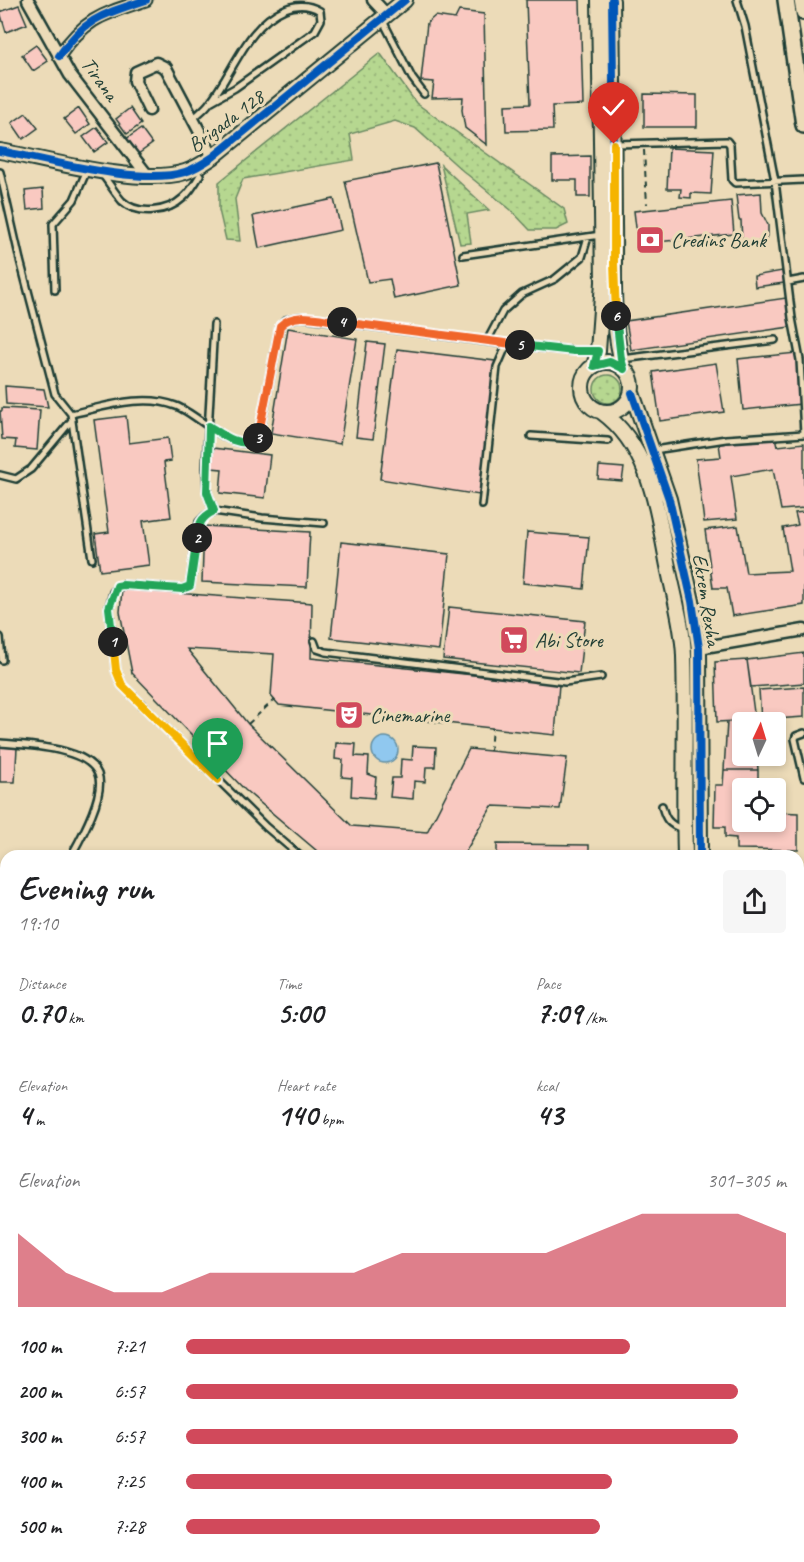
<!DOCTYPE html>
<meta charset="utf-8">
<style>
body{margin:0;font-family:Caveat,sans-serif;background:#f6f6f6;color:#202124;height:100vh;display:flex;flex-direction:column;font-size:22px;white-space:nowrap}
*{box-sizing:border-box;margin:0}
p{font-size:20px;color:#757577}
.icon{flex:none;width:33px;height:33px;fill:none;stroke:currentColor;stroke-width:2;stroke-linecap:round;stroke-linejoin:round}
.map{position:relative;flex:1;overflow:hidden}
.sheet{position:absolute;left:0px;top:850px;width:804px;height:712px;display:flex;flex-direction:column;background:#fff;border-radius:18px 18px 0 0;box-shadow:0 3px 9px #0003}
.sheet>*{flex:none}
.needle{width:39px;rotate:4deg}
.fabs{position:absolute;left:732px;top:712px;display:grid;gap:12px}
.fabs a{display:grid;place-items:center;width:54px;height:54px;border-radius:6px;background:#fff;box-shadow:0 3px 9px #0003;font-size:30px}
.pin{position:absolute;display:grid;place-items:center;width:51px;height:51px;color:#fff;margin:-62px -26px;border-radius:50% 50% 50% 0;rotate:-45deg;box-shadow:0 0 6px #0007}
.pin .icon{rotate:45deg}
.km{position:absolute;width:30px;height:30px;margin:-15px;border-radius:50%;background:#222;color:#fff;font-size:16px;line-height:30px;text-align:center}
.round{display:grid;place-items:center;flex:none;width:63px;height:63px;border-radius:6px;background:#f6f6f6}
.headline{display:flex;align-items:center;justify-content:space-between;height:102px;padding:0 18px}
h1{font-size:33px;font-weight:700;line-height:45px}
.stats{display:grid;grid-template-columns:repeat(3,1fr);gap:9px;height:102px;padding:6px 18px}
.stats div{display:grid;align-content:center}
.stats b{font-size:30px;font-weight:700}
.stats small{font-size:16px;font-weight:400}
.stats p{font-size:16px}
.chart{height:168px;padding:12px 18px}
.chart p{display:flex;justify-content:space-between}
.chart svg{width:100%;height:108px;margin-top:6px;fill:#d1495b;opacity:.7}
ul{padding:0 18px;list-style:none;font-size:20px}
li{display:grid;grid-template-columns:96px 72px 1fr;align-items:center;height:45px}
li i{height:15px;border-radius:8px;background:#d1495b}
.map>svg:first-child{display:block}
</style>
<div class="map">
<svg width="804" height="1562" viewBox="0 0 804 1562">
<defs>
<pattern id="green-dots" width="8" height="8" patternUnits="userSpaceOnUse" patternTransform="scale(1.5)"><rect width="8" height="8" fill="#b6d790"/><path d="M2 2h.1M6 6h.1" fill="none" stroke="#9cb97d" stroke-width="1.8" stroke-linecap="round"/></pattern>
</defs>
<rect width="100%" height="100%" fill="#ecdbb8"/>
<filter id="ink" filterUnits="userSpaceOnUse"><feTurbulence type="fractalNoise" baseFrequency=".0167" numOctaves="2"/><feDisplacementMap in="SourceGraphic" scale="12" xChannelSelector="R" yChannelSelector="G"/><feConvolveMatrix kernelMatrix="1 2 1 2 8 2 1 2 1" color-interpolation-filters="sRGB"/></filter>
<g filter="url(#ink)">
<!-- built -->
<path fill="#f0d6bb" d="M798,1397h6v165h-14v-5h8z"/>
<!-- green -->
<path fill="url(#green-dots)" stroke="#6a8a62" stroke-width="1.5" d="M380,53l36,50 148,106 4,15 -12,6h-26l-19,-20 -48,-39 -48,-43 -20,-7 -45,13 4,26 -111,19 -8,20 5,42 -14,-1 -7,-30v-28z
M441,165l48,45 -22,4 4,29 -11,1z
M594 389a14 14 0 1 1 28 0a14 14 0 1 1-28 0Z"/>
<!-- water -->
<path fill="#90c8ef" stroke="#6390a4" stroke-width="1.5" d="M372 750a13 13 0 1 1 26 0a13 13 0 1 1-26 0Z"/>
<!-- building -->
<path fill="#f9c9c1" stroke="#1f3d34" stroke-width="1.5" d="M526,0h54l3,105 -31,1 1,24 -47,1 -1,-26 25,-1z
M19,5l8,19 -21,8 -6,-20z
M459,11l25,3 3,131 -22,-17 -3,-18 1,-13 -31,1 2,-16 -13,-1 6,-58 8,-7 20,3z
M36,45l12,16 -15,10 -11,-16z
M644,94l53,1v32h-53z
M79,108l11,16 -14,10 -12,-15z
M130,108l11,16 -14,10 -11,-15z
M26,113l12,15 -15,11 -11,-16z
M97,127l11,15 -14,10 -11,-15z
M141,129l11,15 -14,10 -12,-15z
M669,148l45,2 -3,44 -20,-1v5l-11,-1 1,-8h-14z
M590,156v41h-13v-17h-25v-23z
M436,163l25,122 -67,14 -4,-20 -22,3 -23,-101z
M43,189l1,19 -17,2 -2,-19z
M761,193l1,20 6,12v11l-3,5 -23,3 -1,-24h-2l-3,-25z
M334,199l7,31 -82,18 -6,-32z
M731,201l3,33 -96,10 -4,-33z
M782,271l2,12 -29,4 -1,-11z
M786,298l4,29 -159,23 -5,-29z
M288,328l69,11 -17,105 -69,-11z
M367,342l18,2 -12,95 -17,-2z
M397,349l98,12 -16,134 -99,-16z
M796,353l5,51 -58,6 -5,-51z
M716,363l8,49 -64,9 -7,-49z
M5,386l39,3 4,18 -42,-3z
M2,408l38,2 -3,40 -22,-2 1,-8 -14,-1 -2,-28h2z
M126,416l3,27 39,-5 3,23 -7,1 7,55 -28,4 6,44 -49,6 -5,-37 14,-2 -15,-112z
M776,437l2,9 26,-3v65l-23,2 -8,-41 -42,7 6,43 -33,3 -8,-63 25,-2 -2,-13z
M213,448l57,7 -5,43 -45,-5 2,-24 -11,-1z
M599,466l25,2 -2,13 -24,-2z
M804,512v93l-72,11 -5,-28h-14l-8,-58 33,-4 8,47 44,-2 -7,-43 15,-3 -3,-12z
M204,526l106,6 -3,55 -105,-5z
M527,532l62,5 -5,52 -61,-6z
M341,542l108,12 -10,96 -108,-12z
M122,589l190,14 -1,55 248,26 -4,51 -276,-30 -8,-9 3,-42 -87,-5 61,75 104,102 75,6 42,-83 98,9 -7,51 -68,-3 -29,50h-140l-78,-66 -113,-117 -12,-61z
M449,607l136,14 -6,52 -136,-14z
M804,653v30l-53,4 -4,-27z
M747,660l8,60 -38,2 -2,-60z
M804,687v30l-43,3 -2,-30z
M755,720v3h-13v33h15l1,14h-34l3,-48z
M336,743l20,1 -1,12 14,1 -1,17 8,3 -2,21 -23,-2 1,-18 -10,-1 1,-17 -8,-1z
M413,746l23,1 -1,20h-9l-1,15 -11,-1 -1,18 -23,-2 2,-19h8l1,-19 11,1z
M0,747l17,1 -2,34h-15z
M724,770h34v19h-16v33h34v-10l22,1v37l-62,-1v-11l-11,-1v-10h-11l1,-42h8z
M497,844l92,1v11h-92z
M804,1022v16l-6,1v-16z
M798,1110h6v17h-6z
M804,1185v16h-6v-15z
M0,1219l6,5v16l-4,6 -2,-2z
M804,1305v22l-6,2v-23z
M6,1360v197h44v5h-50v-201z
M281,1557h40l-1,5h-40z
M464,1557h86v5h-87z"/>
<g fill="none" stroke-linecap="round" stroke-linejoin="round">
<!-- service casing -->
<g stroke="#1f3d34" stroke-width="10">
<path id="service" d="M737,0l8,26 30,155 17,137 8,42 4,74
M383,21l29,57 12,16
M194,118c5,-5 12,-10 16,-16 24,-31 37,-77 75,-93 12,-5 23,-5 35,2l1,9 -6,11 -80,57 -25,14
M616,144l111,-3 3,4 2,35 3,3 69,-3
M0,172l20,88 35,134 16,20 21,145
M102,174c7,9 13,19 20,27 16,15 46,11 61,-3 7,-6 13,-16 17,-23
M463,255l138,-20
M788,282l16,-3
M55,290l-2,-66 21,-24 13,-30
M214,324l-8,144 1,24 7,19 48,7 62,5
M487,341l16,-30 19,-17 33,-15 27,-22 6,-20
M622,359l153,-19
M71,414c33,-7 72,-21 105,-8 22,8 58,49 82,34l22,-114 6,-6 15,-3 206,27 67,7h22
M531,436l77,5
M654,450l72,-11 78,-5
M0,475l16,4 15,-10 41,-49
M482,505l15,-138 10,-23
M214,511l-9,5 -6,6 -9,64 -8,3 -59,-4 -6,2 -4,5 -4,16 7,62 6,15 144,142 34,29
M0,637l2,23
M314,641l3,8 9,3 239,30 36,-5
M804,733l-8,3 -1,3 9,39
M0,743c25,2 87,4 98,31 8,20 -17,64 -27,82
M662,806c3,13 7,19 21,23
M798,1361l6,-1
M462,1562l1,-5"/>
</g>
<!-- minor casing -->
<g stroke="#1f3d34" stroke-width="15">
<path id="minor" d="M28,0l42,75 78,101
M373,0l14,15
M59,56c27,-39 45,-42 87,-56
M149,110l-14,-29 1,-9 20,-9 10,5 47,89
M699,648l105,-18
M798,912l6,2
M0,1292l6,-1"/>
</g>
<!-- tertiary casing -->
<g stroke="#1f3d34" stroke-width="18">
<path id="tertiary" d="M612,0c1,75 2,149 2,224 1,45 -4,102 10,145
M0,151c48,9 140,35 185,21 10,-3 19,-9 28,-15l192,-157
M582 387a25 25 0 1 1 50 0a25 25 0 1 1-50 0Z
M594,366l4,-15 5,-69 -4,-282
M632,393l37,106 23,102 7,47 1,208
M602,412c49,36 55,99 66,154 6,30 15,60 16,90 2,67 -1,134 1,200
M679,1557v5
M699,1557v5"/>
</g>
<!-- secondary casing -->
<g stroke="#1f3d34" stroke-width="20">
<path id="secondary" d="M786,0l18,125
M802,0l2,12"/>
</g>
<!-- path -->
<path stroke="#1f3d34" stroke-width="2" stroke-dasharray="6 4.5" stroke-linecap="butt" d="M644,150l3,54
M248,724l26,-24
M490,751l2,-23"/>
<!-- service -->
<use href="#service" stroke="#ecdbb8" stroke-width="5"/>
<!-- minor -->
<use href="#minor" stroke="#ecdbb8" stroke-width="10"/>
<!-- tertiary -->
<use href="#tertiary" stroke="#ecdbb8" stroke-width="14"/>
<!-- secondary -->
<use href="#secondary" stroke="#ecdbb8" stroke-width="15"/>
<!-- cycleway casing -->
<g stroke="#ecdbb8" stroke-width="11">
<path id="cycleway" d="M612,0c1,75 2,149 2,224 1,45 -4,102 10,145
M59,56c27,-39 45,-42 87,-56
M0,151c48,9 140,35 185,21 10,-3 19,-9 28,-15l192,-157
M632,393l37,106 23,102 7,47 1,208"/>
</g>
<!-- cycleway -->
<use href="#cycleway" stroke="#0057b8" stroke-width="8"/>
</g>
</g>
<g fill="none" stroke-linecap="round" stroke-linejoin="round" filter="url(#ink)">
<!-- split-1 casing -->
<g stroke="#fff" stroke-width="12">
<path id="split-1" d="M113,642l3,28 6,15 96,95"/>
</g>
<!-- split-2 casing -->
<g stroke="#fff" stroke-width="12">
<path id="split-2" d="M113,642l-4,-34 8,-22 6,-1 59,4 8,-3 7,-48"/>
</g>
<!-- split-3 casing -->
<g stroke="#fff" stroke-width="12">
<path id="split-3" d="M197,538c2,-14 3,-20 17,-27l-7,-19 2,-66c14,9 27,20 46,16l3,-4"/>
</g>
<!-- split-4 casing -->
<g stroke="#fff" stroke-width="12">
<path id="split-4" d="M258,438l22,-112c14,-16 42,-6 62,-4"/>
</g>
<!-- split-5 casing -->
<g stroke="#fff" stroke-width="12">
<path id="split-5" d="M342,322l178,23"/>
</g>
<!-- split-6 casing -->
<g stroke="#fff" stroke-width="12">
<path id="split-6" d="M520,345l54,6h24l-4,15 16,-4 14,7 -3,-10 -5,-43"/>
</g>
<!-- split-7 casing -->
<g stroke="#fff" stroke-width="12">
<path id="split-7" d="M614,144v119l2,53"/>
</g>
<!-- split-1 -->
<use href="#split-1" stroke="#f5b400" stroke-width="8"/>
<!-- split-2 -->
<use href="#split-2" stroke="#22a559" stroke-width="8"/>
<!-- split-3 -->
<use href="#split-3" stroke="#22a559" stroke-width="8"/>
<!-- split-4 -->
<use href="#split-4" stroke="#f0652b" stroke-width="8"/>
<!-- split-5 -->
<use href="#split-5" stroke="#f0652b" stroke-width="8"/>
<!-- split-6 -->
<use href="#split-6" stroke="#22a559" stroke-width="8"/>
<!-- split-7 -->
<use href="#split-7" stroke="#f5b400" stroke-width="8"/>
</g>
<!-- icons -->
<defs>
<g id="bank-square" transform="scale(1.5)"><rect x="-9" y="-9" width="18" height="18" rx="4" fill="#d1495b" stroke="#ecdbb8"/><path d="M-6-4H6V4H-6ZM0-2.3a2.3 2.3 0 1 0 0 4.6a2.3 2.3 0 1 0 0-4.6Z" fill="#fff"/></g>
<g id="supermarket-square" transform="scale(1.5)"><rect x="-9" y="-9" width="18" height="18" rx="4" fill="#d1495b" stroke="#ecdbb8"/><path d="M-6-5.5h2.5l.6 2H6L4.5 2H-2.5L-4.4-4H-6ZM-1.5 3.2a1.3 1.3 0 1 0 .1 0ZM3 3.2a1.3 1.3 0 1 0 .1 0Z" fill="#fff"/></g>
<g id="theatre-square" transform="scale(1.5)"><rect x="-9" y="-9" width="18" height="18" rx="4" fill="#d1495b" stroke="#ecdbb8"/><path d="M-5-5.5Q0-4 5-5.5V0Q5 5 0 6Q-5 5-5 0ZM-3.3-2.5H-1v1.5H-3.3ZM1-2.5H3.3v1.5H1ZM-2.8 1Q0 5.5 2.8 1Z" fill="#fff"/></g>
</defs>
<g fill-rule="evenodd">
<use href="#bank-square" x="650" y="240"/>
<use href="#supermarket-square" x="514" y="640"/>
<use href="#theatre-square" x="349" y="715"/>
</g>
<g text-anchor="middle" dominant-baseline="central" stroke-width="6" stroke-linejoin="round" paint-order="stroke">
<!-- street labels -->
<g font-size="21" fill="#1f3d34" stroke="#ecdbb8">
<text transform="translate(100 79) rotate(54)">Tirana</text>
<text transform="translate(226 121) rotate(-37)">Brigada 128</text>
<text transform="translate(707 600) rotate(81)">Ekrem Rexha</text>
</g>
<!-- poi labels -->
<g font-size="21" fill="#1f3d34" stroke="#ecdbb8" text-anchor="start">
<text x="671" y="240">Credins Bank</text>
<text x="535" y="640">Abi Store</text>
<text x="370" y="715">Cinemarine</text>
</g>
</g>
</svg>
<div class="fabs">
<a><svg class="needle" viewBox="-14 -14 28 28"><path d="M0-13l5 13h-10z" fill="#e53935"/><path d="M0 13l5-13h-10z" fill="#757577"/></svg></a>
<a><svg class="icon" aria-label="locate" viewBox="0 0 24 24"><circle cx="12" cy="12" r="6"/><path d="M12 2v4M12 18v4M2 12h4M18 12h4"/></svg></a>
</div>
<div class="pin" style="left:218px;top:780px;background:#1e9e55"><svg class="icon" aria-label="arrive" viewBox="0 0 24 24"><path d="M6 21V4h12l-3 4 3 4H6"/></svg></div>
<div class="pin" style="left:614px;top:144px;background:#d93025"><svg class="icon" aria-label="check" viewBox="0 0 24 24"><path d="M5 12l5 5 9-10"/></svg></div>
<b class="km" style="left:113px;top:642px">1</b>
<b class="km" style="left:197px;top:538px">2</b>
<b class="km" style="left:258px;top:438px">3</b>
<b class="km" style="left:342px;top:322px">4</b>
<b class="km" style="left:520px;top:345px">5</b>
<b class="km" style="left:616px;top:316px">6</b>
<section class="sheet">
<div class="headline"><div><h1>Evening run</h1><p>19:10</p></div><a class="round"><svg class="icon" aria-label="share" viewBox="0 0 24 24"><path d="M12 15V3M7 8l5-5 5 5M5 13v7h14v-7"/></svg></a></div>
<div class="stats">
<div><p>Distance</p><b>0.70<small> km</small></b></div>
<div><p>Time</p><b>5:00</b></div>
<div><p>Pace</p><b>7:09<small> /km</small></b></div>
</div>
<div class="stats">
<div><p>Elevation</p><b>4<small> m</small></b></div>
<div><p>Heart rate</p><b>140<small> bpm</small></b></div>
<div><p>kcal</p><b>43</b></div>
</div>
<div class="chart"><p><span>Elevation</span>301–305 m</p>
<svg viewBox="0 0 160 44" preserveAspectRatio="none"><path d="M0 44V14L10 30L20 38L30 38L40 30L50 30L60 30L70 30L80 22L90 22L100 22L110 22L120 14L130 6L140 6L150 6L160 14V44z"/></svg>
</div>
<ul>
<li><b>100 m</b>7:21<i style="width:74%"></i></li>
<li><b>200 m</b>6:57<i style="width:92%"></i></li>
<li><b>300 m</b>6:57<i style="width:92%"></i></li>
<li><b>400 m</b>7:25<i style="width:71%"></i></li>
<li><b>500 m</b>7:28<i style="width:69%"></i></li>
</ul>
</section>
</div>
